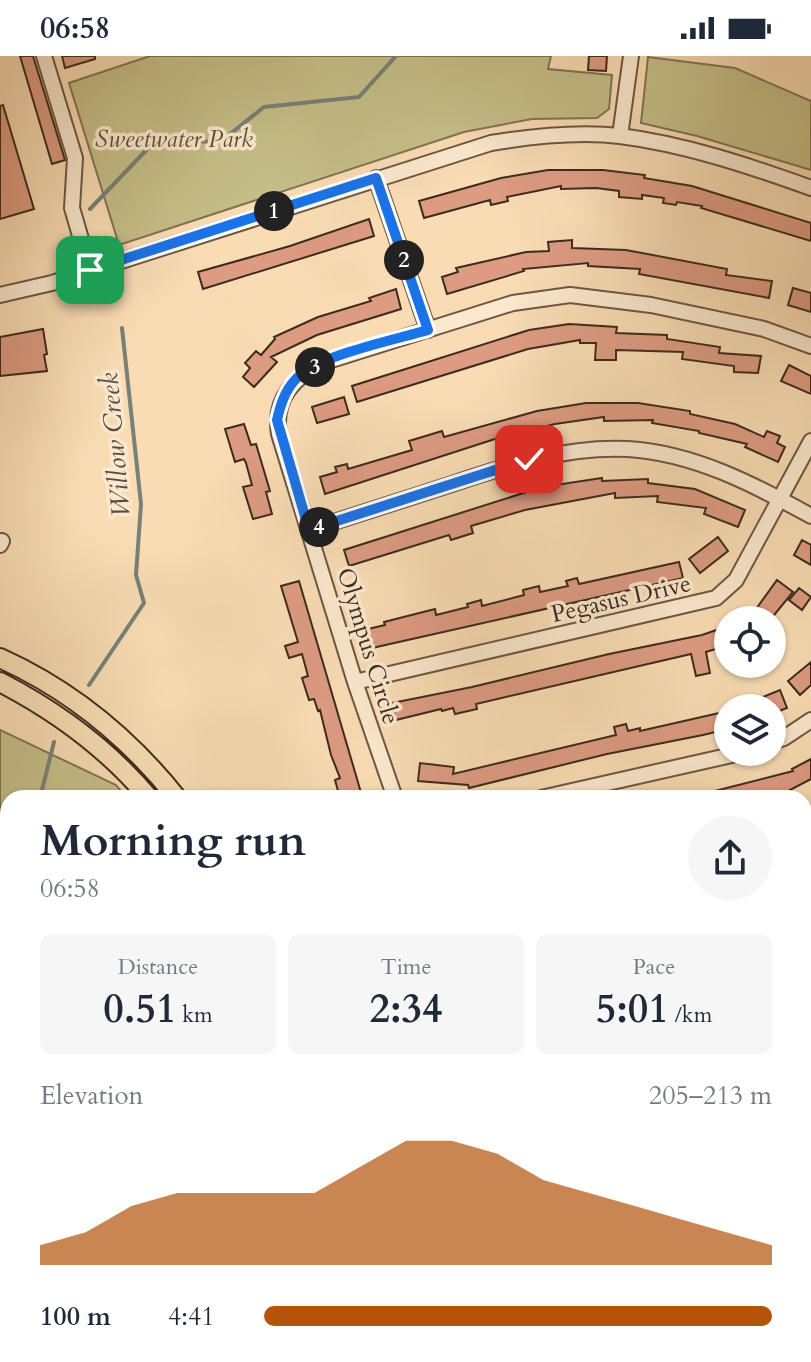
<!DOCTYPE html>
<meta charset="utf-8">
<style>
body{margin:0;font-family:Cardo,serif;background:#f6f6f7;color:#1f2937;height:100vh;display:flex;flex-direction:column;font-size:30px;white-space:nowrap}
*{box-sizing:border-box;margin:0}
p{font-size:26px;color:#747a83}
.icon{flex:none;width:44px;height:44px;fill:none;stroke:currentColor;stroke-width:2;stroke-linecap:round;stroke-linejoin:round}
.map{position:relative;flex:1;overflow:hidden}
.sheet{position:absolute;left:0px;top:734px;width:812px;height:572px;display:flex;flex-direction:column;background:#fff;border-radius:24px 24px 0 0;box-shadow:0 2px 6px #0004}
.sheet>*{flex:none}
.buttons{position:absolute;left:714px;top:550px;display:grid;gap:16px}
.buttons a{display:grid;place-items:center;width:72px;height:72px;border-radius:50%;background:#fff;box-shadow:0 2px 6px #0004;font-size:40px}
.pin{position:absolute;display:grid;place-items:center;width:68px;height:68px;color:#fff;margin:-34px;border-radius:16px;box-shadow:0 4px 12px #0006}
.km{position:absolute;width:40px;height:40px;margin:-20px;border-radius:50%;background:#222;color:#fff;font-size:22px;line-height:40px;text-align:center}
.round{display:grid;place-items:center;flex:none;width:84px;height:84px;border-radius:42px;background:#f6f6f7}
.head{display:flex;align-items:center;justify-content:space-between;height:136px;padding:0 40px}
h1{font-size:44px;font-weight:700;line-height:60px}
.figures{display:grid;grid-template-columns:repeat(3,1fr);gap:12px;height:136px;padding:8px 40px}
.figures div{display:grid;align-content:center;border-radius:12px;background:#f6f6f7;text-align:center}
.figures b{font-size:40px;font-weight:700}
.figures small{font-size:22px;font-weight:400}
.figures p{font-size:22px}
.chart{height:224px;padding:16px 40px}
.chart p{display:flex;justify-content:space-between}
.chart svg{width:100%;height:144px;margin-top:8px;fill:#b45309;opacity:.7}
ul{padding:0 40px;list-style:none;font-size:26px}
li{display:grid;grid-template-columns:128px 96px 1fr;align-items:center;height:60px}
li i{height:20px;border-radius:10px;background:#b45309}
.status{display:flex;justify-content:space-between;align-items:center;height:56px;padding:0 40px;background:#fff;direction:ltr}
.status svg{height:22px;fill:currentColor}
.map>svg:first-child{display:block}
</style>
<div class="status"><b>06:58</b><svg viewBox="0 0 49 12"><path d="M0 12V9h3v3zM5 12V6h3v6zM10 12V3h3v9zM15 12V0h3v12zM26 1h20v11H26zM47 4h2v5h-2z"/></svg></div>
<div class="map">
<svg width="811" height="1306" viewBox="0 0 811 1306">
<rect width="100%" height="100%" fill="#f9dcb4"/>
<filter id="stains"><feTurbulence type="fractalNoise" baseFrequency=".0025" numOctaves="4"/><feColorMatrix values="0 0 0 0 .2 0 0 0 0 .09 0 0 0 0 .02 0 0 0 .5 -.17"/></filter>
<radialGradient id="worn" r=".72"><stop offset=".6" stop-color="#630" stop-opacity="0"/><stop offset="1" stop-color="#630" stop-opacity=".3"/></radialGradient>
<!-- green -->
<path fill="#c5be88" stroke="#817452" stroke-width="2" d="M150,0h401l-3,13 64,6 -3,34 -12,9 -65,1 -68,13 -345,113 -50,-162z
M648,1l87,11 76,33v69l-114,-34 -56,-13z
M0,674l116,55 11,13h-119v556h386l4,8h-398z"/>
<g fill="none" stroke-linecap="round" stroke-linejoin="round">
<!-- stream -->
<path stroke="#778177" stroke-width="4" d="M90,153l66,-69 64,2 44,-35 95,-10 37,-41
M89,629l55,-82 -8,-28 5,-71 -19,-176
M40,742l14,-56
M8,880v6
M283,1298l3,8"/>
</g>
<!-- building -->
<path fill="#dd9b82" stroke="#3d2b1d" stroke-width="2" d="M20,0h13l32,104 -13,4z
M62,0h33v3l-30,9z
M589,0h18l-1,15 -18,-1z
M3,49l31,104 -34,10v-113z
M548,114h55l42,5 -1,3 48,8 119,37v18l-110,-33 1,-2 -25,-4 -1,3 -13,-2 1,-5 -22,-3v4l-23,-2v-6l-23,-3 -35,1v-3l-54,11 1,4 -17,4 -1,-5 -66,18 -5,-17 82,-23z
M369,163l5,17 -171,53 -5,-17 92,-26z
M572,184v8l54,2 101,19 -1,6 46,6 -3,17 -130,-24 1,-5 -52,-3v-3l-65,6 1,2 -77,23 -5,-17 16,-5 -2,-4 70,-16 23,-1 -1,-9z
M793,232l18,5v19l-23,-7z
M396,233l5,20 -84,26 -46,22 6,5 -23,25 -11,-10 7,-9 -5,-5 11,-12 5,4 14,-16 -1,-2 44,-20 53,-16 -2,-3z
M569,268l48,3 -1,6 51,2v4l53,8 -1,6 42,3 -3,17 -24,-1v-6l-52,-7 1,-7 -67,-2v10h-21l1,-17h-16v-3l-52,9 -171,53 -5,-16 177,-56z
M43,273l4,25 -3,1 3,16 -47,5v-39z
M789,309l22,11v18l-30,-13z
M344,341l5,17 -32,9 -5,-16z
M586,347h52l52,8v3l45,10 29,13 3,-6 13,5 -3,7 8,4 -7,15 -33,-15 2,-3 -48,-11v-2l-47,-8 1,-3 -49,1v-4l-49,7 -60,15 -170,55 -5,-17 17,-5 -2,-5 12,-3 1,5 64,-19 -3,-9 33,-10 2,6 93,-26z
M244,368l7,21 5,-1 14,47 -4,1 6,22 -19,5 -10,-32 9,-2 -6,-22 -2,-4 -9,3 -10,-33z
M602,422v3l46,-2v4l47,6 50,21 -7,17 -34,-13 2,-6 -49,-6 1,-6 -43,2v-5l-90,17 -54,16 2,7 -22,7 -2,-5 -100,31 -5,-16 211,-67 1,2z
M718,481l10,14 -28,22 -11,-14z
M802,484l9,5v20l-17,-10z
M679,506l4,16 -311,70 -4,-19 17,-4 -1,-3 51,-13 1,6 32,-8 -1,-3 14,-4 1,6 42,-11 -1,-5 16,-4 1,6 28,-6 -2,-5 11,-3 2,6z
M777,524l16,12 -23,28 -14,-11z
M299,525l63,215 -7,2h-15l-5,-18 5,-2 -9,-23 -11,-45 -2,1 -4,-12 -5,1 -7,-22 6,-2 -6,-22 -13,4 -4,-12 13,-4 -17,-56z
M799,532l12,9 -9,13 -13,-10z
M728,570v19l-22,7 4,21 -14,3 -5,-22 -215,50 1,5 -22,5 -2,-6 -11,3 -1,-2 -45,11 -4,-17 80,-16 137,-33 93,-19z
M811,606v23l-11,10 -12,-14z
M780,634l7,18 -15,6v-6h-36z
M728,655v18l-25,6 -96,19 -138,34 -1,-3 -50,-4 2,-18 34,4 -1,7 163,-39 -2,-8 12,-3 2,7 12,-3v3z
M811,703v20l-25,13 1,6h-83l-1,-4 90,-23 -1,-2z"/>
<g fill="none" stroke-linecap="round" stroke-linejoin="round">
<!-- minor casing -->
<g stroke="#6c5743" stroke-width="18">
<path id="minor" d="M44,0l31,102 -3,50 18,62
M620,80l11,-80
M376,122l52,152
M0,239l52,-12 439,-140c42,-7 86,-12 129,-7 64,8 130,30 191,52
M309,474c47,-15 94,-30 140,-45 60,-20 116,-39 179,-36 66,4 127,36 183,67
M0,489l2,-4
M355,626l361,-84 20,-18 75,-139
M772,686l12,-4 27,-18
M395,742l-40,-116 -76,-248c-6,-36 15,-57 46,-72l188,-59 57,-8 81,10 113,24 47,17
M541,742l204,-46
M804,809l7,-2"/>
</g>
<!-- major casing -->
<g stroke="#3d2b1d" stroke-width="22">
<path id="major" d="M0,602c71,32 129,80 177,140
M0,626c58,30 107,66 149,116
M804,1123l7,1
M804,1145l7,1"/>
</g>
<!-- minor -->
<use href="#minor" stroke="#fbe8ce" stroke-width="14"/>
<!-- major -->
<use href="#major" stroke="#f9dcb4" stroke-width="18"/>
</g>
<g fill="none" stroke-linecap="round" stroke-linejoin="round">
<!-- route casing -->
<g stroke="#fff" stroke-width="16">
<path id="route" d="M90,214l286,-92 52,152c-31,9 -100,24 -124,42 -17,12 -23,30 -27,48l32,110 220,-71"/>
</g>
<!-- route -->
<use href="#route" stroke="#1a73e8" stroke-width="10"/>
</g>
<g text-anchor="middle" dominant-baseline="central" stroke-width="7" stroke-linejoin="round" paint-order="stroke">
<!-- park labels -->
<g font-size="24" font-style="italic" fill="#5f5038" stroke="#fbe8ce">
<text x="174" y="83">Sweetwater Park</text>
</g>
<!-- street labels -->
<g font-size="24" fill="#3d2b1d" stroke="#fbe8ce">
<text transform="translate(621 543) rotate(-13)">Pegasus Drive</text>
<text transform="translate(368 590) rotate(73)">Olympus Circle</text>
</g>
<!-- water labels -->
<g font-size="26" font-style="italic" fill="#554f42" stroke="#fbe8ce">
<text transform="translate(115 389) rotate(-95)">Willow Creek</text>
</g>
</g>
<rect width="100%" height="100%" filter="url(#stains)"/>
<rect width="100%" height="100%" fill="url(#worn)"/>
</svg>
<div class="buttons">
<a><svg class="icon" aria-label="locate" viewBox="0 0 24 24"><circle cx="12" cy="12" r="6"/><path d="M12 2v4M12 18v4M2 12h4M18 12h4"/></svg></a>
<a><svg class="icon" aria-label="layers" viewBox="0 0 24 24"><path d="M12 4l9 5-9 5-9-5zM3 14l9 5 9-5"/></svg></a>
</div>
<div class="pin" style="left:90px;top:214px;background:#1e9e55"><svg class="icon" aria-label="arrive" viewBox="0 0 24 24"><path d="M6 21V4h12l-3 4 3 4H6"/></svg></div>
<div class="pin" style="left:529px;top:403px;background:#d93025"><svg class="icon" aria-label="check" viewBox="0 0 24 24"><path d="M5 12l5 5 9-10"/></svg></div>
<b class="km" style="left:274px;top:155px">1</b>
<b class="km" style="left:404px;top:204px">2</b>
<b class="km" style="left:315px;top:311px">3</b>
<b class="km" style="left:319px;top:471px">4</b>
<section class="sheet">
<div class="head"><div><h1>Morning run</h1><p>06:58</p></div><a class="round"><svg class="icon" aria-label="share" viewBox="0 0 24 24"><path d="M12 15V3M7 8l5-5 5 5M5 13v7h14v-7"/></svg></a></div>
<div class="figures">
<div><p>Distance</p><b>0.51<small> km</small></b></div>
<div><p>Time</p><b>2:34</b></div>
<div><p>Pace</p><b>5:01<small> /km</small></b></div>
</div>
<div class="chart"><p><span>Elevation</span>205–213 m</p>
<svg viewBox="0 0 160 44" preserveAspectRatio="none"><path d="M0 44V38L10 34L20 26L30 22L40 22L50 22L60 22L70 14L80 6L90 6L100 10L110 18L120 22L130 26L140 30L150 34L160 38V44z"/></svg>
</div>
<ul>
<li><b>100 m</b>4:41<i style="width:100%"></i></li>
</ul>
</section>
</div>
